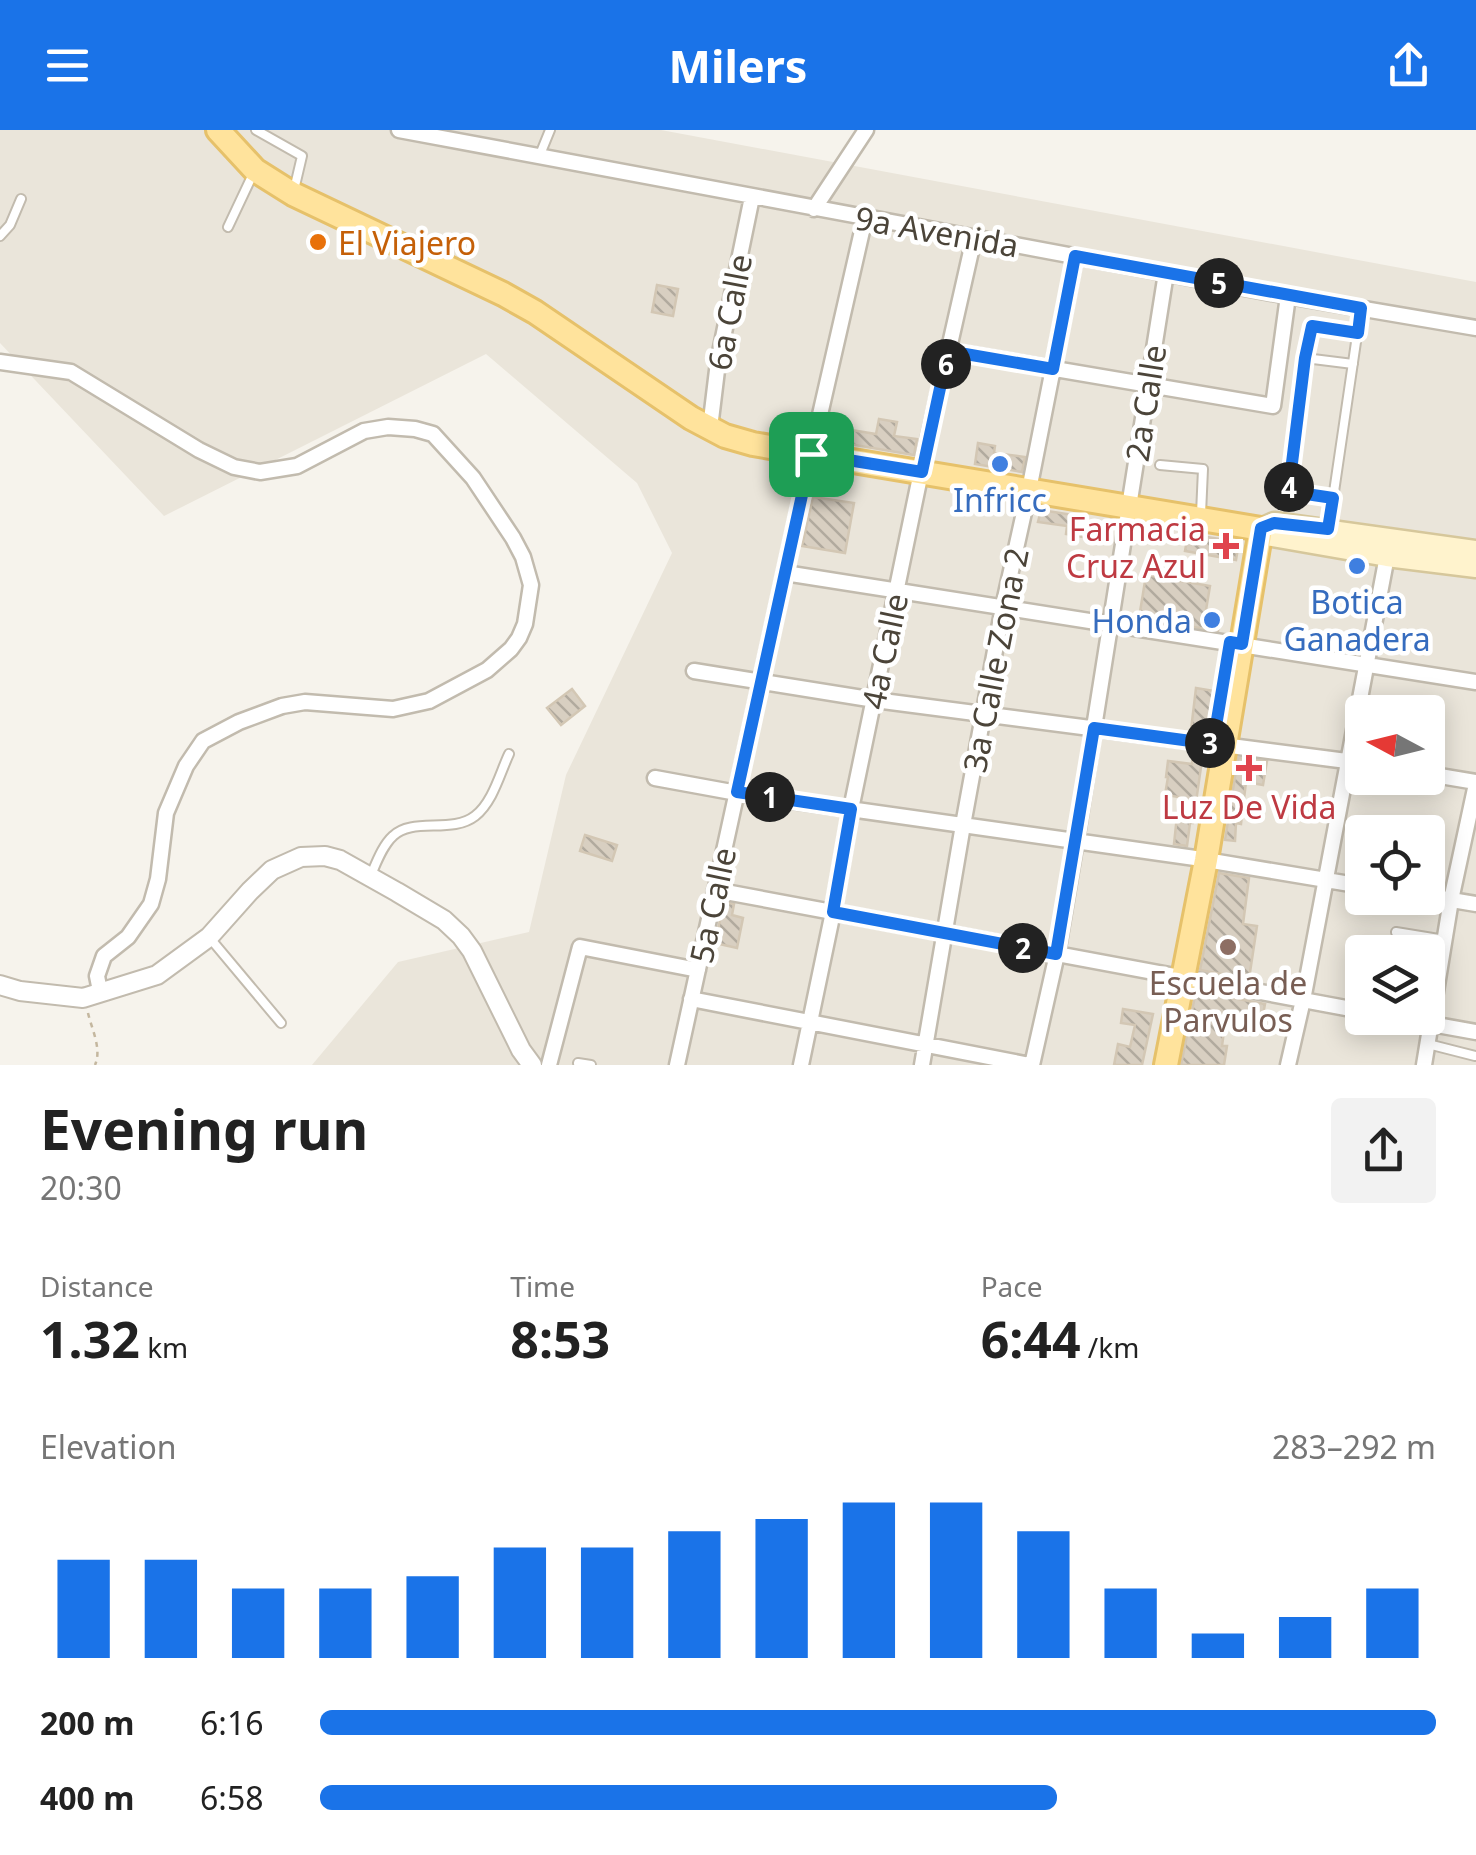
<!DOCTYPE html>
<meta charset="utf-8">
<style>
body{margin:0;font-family:"Noto Sans",sans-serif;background:#f2f2f2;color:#222;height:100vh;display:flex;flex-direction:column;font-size:38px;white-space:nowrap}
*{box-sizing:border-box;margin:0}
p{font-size:32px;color:#767676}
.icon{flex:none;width:55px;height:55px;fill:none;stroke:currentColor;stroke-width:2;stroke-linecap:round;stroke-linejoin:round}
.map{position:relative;height:935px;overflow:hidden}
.side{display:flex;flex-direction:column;background:#fff;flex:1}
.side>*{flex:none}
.needle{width:65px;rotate:277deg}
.buttons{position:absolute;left:1345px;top:565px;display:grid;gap:20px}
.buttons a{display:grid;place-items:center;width:100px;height:100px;border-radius:10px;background:#fff;box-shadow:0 5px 25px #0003;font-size:50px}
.pin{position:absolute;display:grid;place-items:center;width:85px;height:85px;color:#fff;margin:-42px;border-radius:20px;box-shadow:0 5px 15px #0006}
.km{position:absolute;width:50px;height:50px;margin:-25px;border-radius:50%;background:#222;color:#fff;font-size:28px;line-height:50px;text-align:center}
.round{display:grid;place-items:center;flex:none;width:105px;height:105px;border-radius:10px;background:#f2f2f2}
.overview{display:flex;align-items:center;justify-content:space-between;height:170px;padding:0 40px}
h1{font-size:55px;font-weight:700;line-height:75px}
.stats{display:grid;grid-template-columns:repeat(3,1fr);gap:15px;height:170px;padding:10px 40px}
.stats div{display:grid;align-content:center}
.stats b{font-size:50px;font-weight:700}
.stats small{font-size:28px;font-weight:400}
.stats p{font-size:28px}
.chart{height:280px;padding:20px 40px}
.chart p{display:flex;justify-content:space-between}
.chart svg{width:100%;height:180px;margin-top:10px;stroke:#1a73e8;stroke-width:6}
ul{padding:0 40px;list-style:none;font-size:32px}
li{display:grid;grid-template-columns:160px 120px 1fr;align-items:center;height:75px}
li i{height:25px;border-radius:12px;background:#1a73e8}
header{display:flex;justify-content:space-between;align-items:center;height:130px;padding:0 40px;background:#1a73e8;color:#fff;font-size:45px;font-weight:700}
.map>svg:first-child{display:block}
</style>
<header><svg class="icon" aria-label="menu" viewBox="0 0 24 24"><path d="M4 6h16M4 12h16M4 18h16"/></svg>Milers<svg class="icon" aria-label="share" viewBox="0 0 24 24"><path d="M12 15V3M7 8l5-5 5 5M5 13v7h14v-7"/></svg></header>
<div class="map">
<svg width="1476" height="935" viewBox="0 0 1476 935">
<defs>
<pattern id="building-back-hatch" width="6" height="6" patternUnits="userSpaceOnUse" patternTransform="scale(2.5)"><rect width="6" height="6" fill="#d8cfc1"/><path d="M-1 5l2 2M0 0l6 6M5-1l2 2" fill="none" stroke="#b1aa9e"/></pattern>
</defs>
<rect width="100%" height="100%" fill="#f6f3ec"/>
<!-- residential -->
<path fill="#eae5da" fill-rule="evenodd" d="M0,0h661l815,152v783h-1164l86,-103 131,-30 37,-157 106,-222 -35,-70 -151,-129 -322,162 -164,-173zM1362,582h66v66h-66zM1362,702h66v66h-66zM1362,822h66v66h-66z"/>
<!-- building -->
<path fill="url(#building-back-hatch)" stroke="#d3c7b4" stroke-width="2.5" d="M657,155l21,4 -5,27 -21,-4z
M879,289l18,3 -3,14 23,3 -3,16 -65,-11 2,-14 25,4z
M978,313l17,3 -1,7 31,4 -3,15 -47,-8z
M813,367l41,6 -9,50 -43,-7z
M1041,380l45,7 -3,20 -17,-3 1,-8 -29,-4z
M1188,404l51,8 -3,18 -51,-9z
M1146,445l64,11 -5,30 15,2 -2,13 -79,-13z
M1196,558l18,3 -8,41 -15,-2z
M572,559l13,17 -24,19 -14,-17z
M1193,622l10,1 -10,70h-3l-3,23 -13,-2 5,-47 -14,-2 3,-18h-2l2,-16 24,3z
M1238,628l29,3 -4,24 -17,-3 -5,42 -5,-1 -1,18 -10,-1z
M585,705l32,10 -5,16 -32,-10z
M1219,743l30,5 -6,46 14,2 -8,53 -49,-9z
M724,772l10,2 -2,11 11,3 -6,30 -22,-5z
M1196,861l69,13 -5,27 -35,-7 -3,22h5l-3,19h-43z
M1123,879l30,5 -11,51h-28l4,-21 12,3 5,-22 -14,-2z"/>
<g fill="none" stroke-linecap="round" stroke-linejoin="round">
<!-- service casing -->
<g stroke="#c2bbae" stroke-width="12">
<path id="service" d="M256,0l46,26 -8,34
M539,27l11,-27
M228,97l25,-53
M0,106l10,-11 11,-26
M1305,228l-16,129 4,5 40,6
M1353,234l-48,-6 7,-33 46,8
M1160,335l43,4 -2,45
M1329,396l32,-218
M370,747c6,-13 12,-31 23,-41 19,-19 59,-2 82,-20 18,-14 25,-43 34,-62
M1396,802l49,8
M209,807l72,86
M1428,914l47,12
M578,933l13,2"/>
</g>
<!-- minor casing -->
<g stroke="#c2bbae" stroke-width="19">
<path id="minor" d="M399,0l889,166 188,32
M814,79l52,-79
M949,221l324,55 15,-110
M0,232l71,10 128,78 35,17 26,5 37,-6 67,-35 24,-4 27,2 18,5 40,44 40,60 10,19 8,28 -6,39 -6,14 -8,11 -24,21 -58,31 -36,8 -88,-7 -23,4 -43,16 -36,19 -17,25 -20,47 -8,66 -7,25 -23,33 -24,19 -7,20 3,15
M710,298l8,-66 34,-165
M785,443l691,109
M694,541l181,29 338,44
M1223,615l139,18
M1428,644l48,8
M655,648l82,15 458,65
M1206,730l156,26
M715,760l647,121
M1428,766l48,8
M691,869l339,66
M1398,888l78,14
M549,935l31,-118 118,23
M677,935l134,-611 54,-236
M801,935l32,-153 18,-103 70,-337 53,-234
M922,935l41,-240 40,-218 26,-117 46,-233
M1032,935l25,-111 19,-113 90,-568
M1288,935l15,-65 84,-444
M1424,935l27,-165 25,-116"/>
</g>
<!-- tertiary casing -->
<g stroke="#c2bbae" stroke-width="22">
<path id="tertiary" d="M0,855l20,6 63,7 74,-23 52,-38 41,-46 22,-21 29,-13 24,-1 15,4 57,32 47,28 17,16 11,15 49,99 11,15"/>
</g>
<!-- secondary casing -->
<g stroke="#d6c79b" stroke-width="25">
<path id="secondary" d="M1261,399l11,7 115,20 89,11
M1261,399l13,-6 202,28"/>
</g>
<!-- primary casing -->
<g stroke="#e6c16a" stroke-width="28">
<path id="primary" d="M218,0l37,40 38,24 210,100 32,18 156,106 34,18 28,8 58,10 450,75 -55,331 -40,205"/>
</g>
<!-- path -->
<path stroke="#c4b79f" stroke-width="2.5" stroke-dasharray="5 5" stroke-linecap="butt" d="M88,883c4,17 14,36 7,52"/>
<!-- service -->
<use href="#service" stroke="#fff" stroke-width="8"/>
<!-- minor -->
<use href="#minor" stroke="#fff" stroke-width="14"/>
<!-- tertiary -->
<use href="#tertiary" stroke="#fff" stroke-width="18"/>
<!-- secondary -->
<use href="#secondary" stroke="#fff3cd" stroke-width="20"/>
<!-- primary -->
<use href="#primary" stroke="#ffe39c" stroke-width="22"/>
</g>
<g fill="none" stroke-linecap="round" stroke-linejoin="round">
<!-- route casing -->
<g stroke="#fff" stroke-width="20">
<path id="route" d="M1075,126l286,52 -3,25 -46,-7 -7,32 -16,129 4,5 40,6 -5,31 -54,-6 -13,5 -19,116 -12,-2 -17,102 -119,-16 -38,226 -223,-42 18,-103 -114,-17 74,-338 111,18 26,-121 105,18z"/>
</g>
<!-- route -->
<use href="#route" stroke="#1a73e8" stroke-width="12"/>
</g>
<!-- markers -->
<circle fill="#e8710a" stroke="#fff" stroke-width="4" cx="318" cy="112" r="10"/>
<g fill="#3f7fe0" stroke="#fff" stroke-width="4">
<circle cx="1000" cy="334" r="10"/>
<circle cx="1357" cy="436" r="10"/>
<circle cx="1212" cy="490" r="10"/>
</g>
<g fill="#e0444e" stroke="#fff" stroke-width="4">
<path d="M1221 401h10v10h10v10h-10v10h-10v-10h-10v-10h10z"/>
<path d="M1244 623h10v10h10v10h-10v10h-10v-10h-10v-10h10z"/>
</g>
<circle fill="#8d6e63" stroke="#fff" stroke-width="4" cx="1228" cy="817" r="10"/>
<g text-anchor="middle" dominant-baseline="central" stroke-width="9" stroke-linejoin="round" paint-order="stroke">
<!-- street labels -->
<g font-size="32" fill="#4b4439" stroke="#fff">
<text transform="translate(937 101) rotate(10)">9a Avenida</text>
<text transform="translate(729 182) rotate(-79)">6a Calle</text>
<text transform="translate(1145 273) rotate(-81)">2a Calle</text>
<text transform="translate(884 521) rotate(-78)">4a Calle</text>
<text transform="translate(995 530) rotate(-79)">3a Calle Zona 2</text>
<text transform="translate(712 775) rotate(-78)">5a Calle</text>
</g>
<!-- food labels -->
<g font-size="32" fill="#c56008" stroke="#fff" text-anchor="start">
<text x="338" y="112">El Viajero</text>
</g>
<!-- shop labels -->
<g font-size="32" fill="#366cbe" stroke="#fff">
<text x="1000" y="369">Infricc</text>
<text x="1357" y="471">Botica<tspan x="1357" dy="37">Ganadera</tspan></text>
<text x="1192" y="490" text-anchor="end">Honda</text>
</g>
<!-- health labels -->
<g font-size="32" fill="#be3a42" stroke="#fff" text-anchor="end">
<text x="1206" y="398">Farmacia<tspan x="1206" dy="37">Cruz Azul</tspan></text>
<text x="1249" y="676" text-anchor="middle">Luz De Vida</text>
</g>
<!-- education labels -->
<g font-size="32" fill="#785e54" stroke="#fff">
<text x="1228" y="852">Escuela de<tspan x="1228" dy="37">Parvulos</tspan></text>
</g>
</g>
</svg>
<div class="buttons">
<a><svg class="needle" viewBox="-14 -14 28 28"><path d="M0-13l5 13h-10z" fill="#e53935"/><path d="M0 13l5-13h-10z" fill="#767676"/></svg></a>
<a><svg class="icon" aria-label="locate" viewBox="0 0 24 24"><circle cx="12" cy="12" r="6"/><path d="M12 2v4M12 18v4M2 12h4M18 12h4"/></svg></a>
<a><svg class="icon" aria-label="layers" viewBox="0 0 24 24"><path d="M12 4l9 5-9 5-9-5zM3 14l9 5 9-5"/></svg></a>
</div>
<div class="pin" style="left:811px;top:324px;background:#1e9e55"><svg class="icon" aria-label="arrive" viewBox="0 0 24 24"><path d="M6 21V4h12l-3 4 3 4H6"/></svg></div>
<b class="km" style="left:770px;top:667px">1</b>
<b class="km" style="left:1023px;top:818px">2</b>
<b class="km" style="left:1210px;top:613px">3</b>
<b class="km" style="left:1289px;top:357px">4</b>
<b class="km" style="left:1219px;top:153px">5</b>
<b class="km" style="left:946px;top:234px">6</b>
</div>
<section class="side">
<div class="overview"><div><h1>Evening run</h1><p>20:30</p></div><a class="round"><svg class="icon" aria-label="share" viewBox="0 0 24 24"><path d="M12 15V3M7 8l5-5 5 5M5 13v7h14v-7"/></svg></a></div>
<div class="stats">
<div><p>Distance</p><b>1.32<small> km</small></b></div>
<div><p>Time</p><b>8:53</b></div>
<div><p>Pace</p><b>6:44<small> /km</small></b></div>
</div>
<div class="chart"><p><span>Elevation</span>283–292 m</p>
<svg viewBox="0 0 160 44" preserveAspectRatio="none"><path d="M5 44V20M15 44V20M25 44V27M35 44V27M45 44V24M55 44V17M65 44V17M75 44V13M85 44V10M95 44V6M105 44V6M115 44V13M125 44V27M135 44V38M145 44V34M155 44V27"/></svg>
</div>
<ul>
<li><b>200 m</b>6:16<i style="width:100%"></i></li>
<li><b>400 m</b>6:58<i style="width:66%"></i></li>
</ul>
</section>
